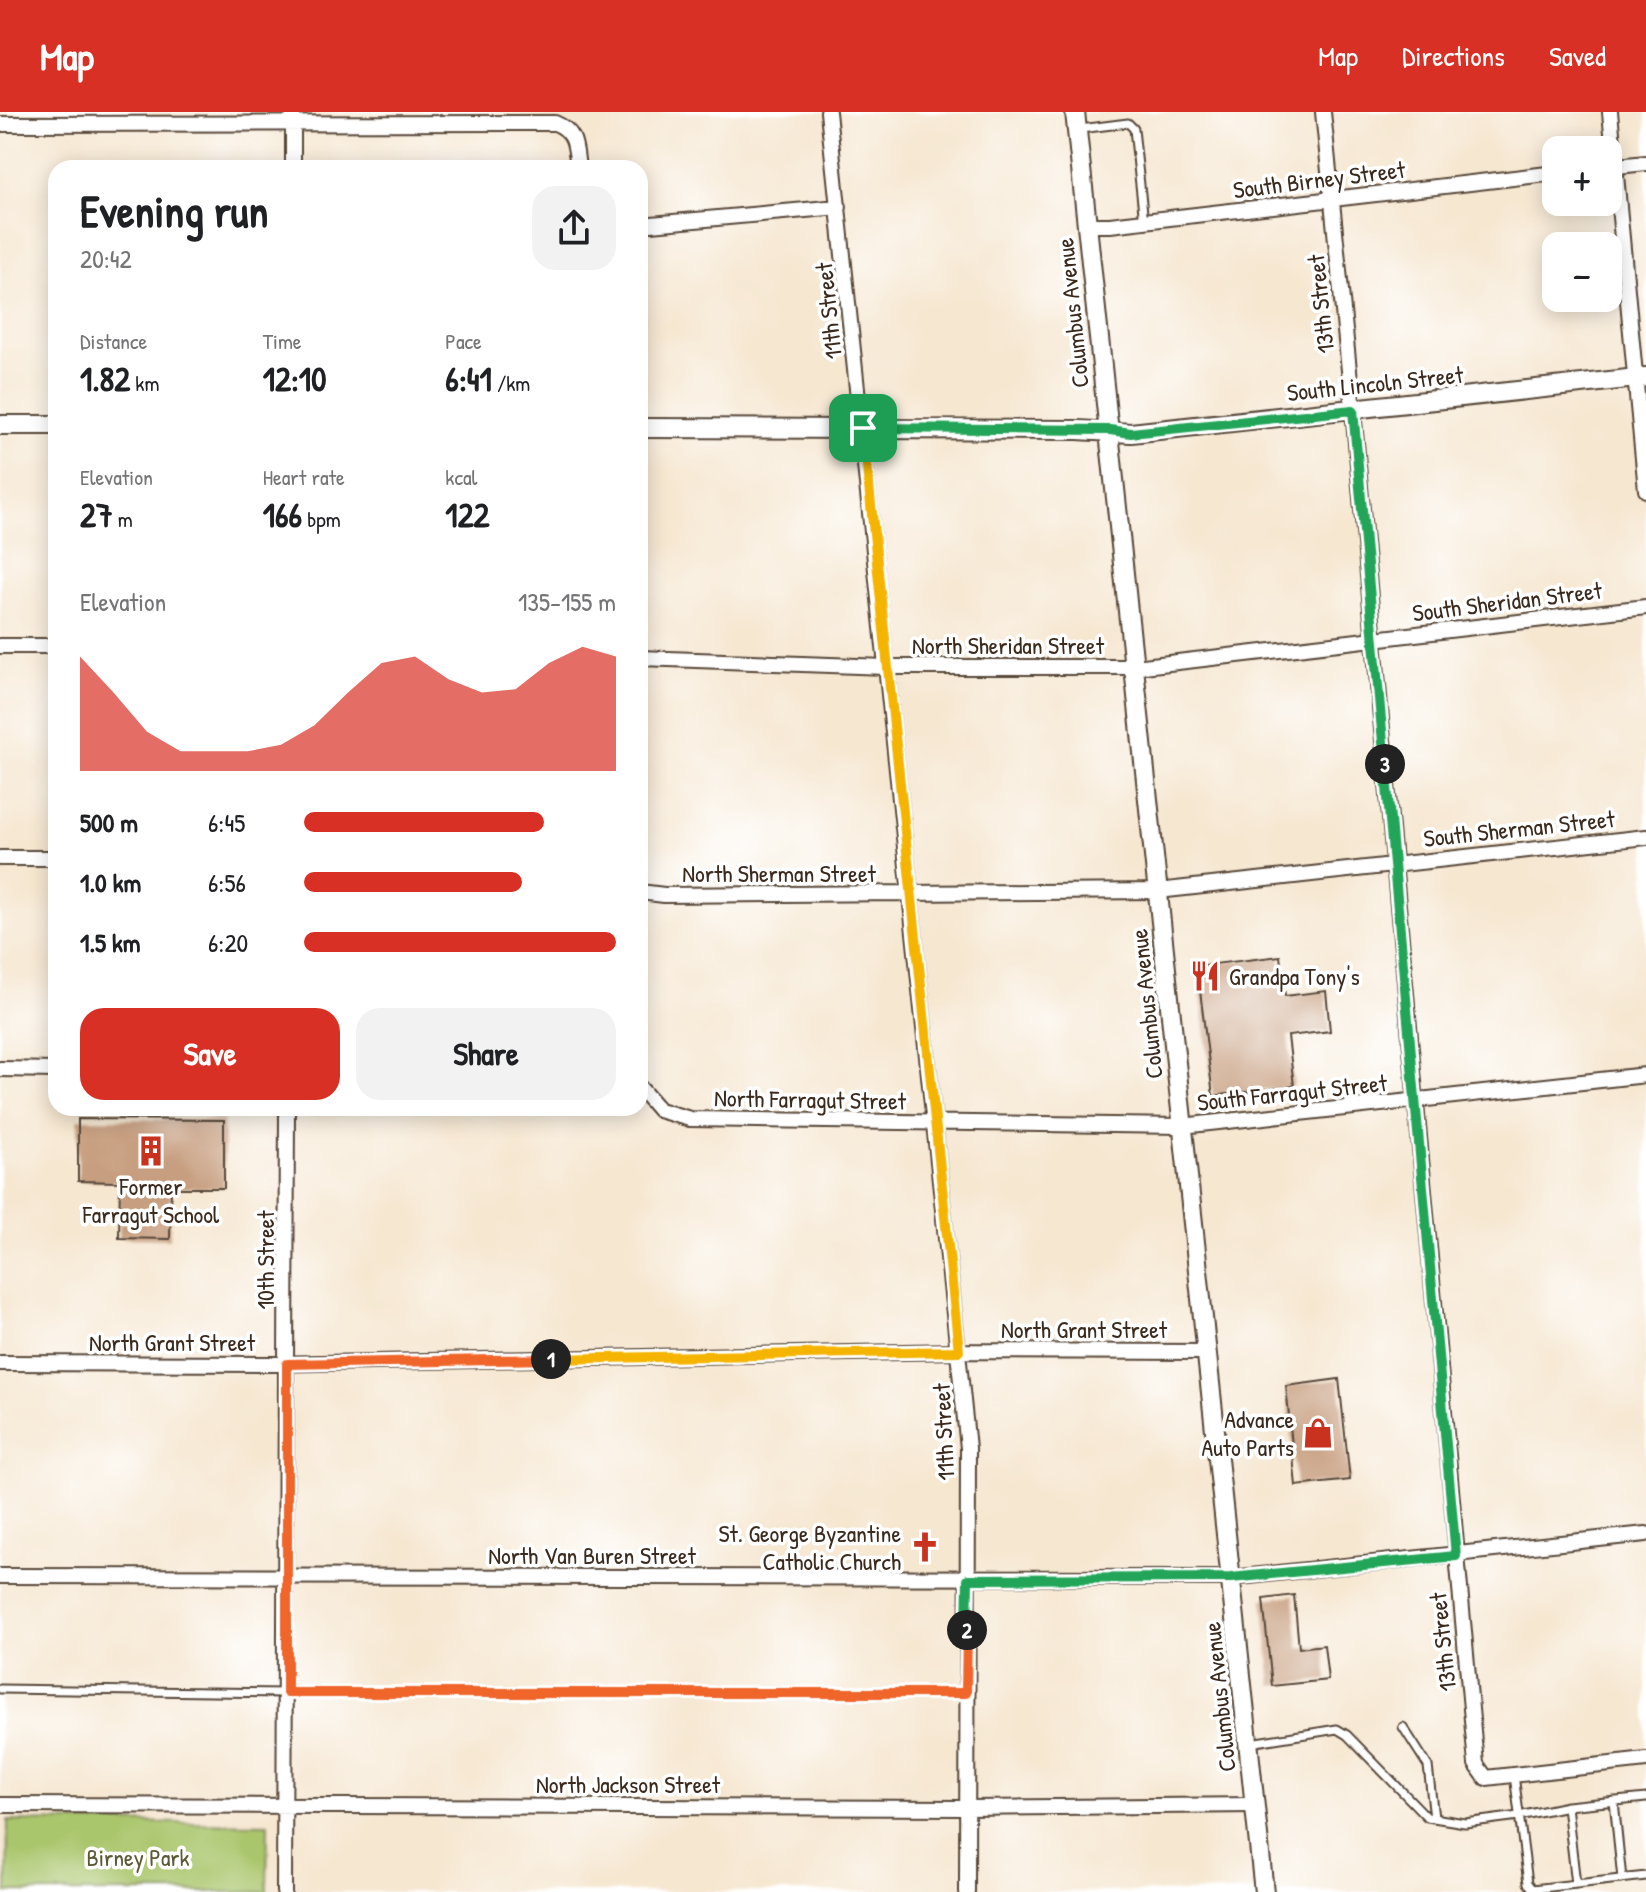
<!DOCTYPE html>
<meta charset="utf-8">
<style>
body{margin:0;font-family:"Patrick Hand",sans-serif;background:#f2f2f2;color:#202124;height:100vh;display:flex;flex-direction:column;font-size:30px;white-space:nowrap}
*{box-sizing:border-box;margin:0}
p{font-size:26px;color:#757577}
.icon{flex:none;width:44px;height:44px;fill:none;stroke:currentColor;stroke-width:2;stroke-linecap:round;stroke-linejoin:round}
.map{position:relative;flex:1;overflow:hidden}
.sheet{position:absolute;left:48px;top:48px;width:600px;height:956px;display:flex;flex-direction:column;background:#fff;border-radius:24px;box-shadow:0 4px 20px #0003}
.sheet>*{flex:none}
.buttons{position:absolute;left:1542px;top:24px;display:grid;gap:16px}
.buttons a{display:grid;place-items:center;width:80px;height:80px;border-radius:16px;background:#fff;box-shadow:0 4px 20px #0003;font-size:40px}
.pin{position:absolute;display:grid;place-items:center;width:68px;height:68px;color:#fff;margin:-34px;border-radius:16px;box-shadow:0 4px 12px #0006}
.km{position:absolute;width:40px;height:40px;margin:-20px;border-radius:50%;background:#222;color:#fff;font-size:22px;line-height:40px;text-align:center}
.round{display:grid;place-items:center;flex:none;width:84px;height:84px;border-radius:24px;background:#f2f2f2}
.overview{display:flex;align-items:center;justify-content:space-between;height:136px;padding:0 32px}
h1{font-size:44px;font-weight:800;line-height:60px}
.metrics{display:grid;grid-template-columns:repeat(3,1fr);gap:12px;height:136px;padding:8px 32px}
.metrics div{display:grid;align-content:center}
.metrics b{font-size:34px;font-weight:800}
.metrics small{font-size:22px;font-weight:400}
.metrics p{font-size:22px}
.chart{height:224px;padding:16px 32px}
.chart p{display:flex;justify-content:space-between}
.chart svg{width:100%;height:144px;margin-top:8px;fill:#d93025;opacity:.7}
.button{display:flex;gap:16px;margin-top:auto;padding:16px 32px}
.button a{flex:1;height:92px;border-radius:24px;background:#d93025;color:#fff;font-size:32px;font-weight:800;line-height:92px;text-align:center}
.button a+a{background:#f2f2f2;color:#202124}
ul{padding:0 32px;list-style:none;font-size:26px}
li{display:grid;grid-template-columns:128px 96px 1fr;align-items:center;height:60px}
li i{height:20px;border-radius:10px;background:#d93025}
header{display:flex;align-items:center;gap:48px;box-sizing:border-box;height:112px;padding:0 40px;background:#d93025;color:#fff}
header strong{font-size:38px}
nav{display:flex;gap:44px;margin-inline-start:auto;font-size:28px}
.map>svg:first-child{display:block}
</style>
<header>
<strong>Map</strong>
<nav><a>Map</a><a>Directions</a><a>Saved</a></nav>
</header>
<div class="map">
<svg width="1646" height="1780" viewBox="0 0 1646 1780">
<rect width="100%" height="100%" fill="#fff"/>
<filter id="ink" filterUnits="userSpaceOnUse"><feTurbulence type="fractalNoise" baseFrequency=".0125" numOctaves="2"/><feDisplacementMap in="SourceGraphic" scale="16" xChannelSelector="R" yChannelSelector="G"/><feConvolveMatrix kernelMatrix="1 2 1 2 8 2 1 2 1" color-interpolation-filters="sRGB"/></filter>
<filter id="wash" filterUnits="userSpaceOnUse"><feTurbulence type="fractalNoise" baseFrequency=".006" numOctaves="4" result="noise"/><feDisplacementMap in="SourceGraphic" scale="32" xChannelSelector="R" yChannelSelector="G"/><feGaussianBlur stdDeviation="1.8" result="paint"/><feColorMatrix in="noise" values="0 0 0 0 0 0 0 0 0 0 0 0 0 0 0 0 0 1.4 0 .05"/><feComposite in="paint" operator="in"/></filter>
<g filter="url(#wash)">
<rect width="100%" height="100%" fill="#f6e7d1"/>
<!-- green -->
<path fill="#aac66d" stroke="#727846" stroke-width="2" d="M8,1709l260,3 -1,68h-260z"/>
<g id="blocks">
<!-- building -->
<path fill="#c79f80" d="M1280,844l5,40 41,-5 4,40 -42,5 6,50 -81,10 -16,-130z
M78,1007l146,1v68h-53l-1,51 -51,-1 1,-56 -42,-1z
M1339,1267l11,101 -54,6 -10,-100z
M1294,1483l5,53 25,-3 4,35 -56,6 -9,-87z"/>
</g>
</g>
<g filter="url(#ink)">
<use href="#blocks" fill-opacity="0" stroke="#574639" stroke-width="2"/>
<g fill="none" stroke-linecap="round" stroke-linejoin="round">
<!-- service casing -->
<g stroke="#574639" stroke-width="11">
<path id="service" d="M1080,17l48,-6 6,6 10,93
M0,1577l287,4h679
M1403,1615l25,39 6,52
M1250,1631l87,-14 10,6 80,82 38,6 54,-7 48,-10 79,-8
M1514,1663l14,108 5,6 113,-13
M1614,1689l8,78
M1567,1694l9,78"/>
</g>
<!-- minor casing -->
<g stroke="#574639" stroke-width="18">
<path id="minor" d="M828,0l140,1336 -1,444
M1323,0l30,298 123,1354 10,14 160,-18
M1610,0l36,378
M0,12l555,-1c22,9 20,24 23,45
M1608,55l38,-4
M293,56v-56
M640,113l199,-18
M1087,113h23l446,-52
M0,534h56
M640,546l246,9h249l511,-60
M0,746h56
M640,780l24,3 494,-4 488,-54
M0,957l56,1
M640,976l19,22 31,9 492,7 464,-51
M0,1251l266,1 693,-13 248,1
M0,1464l1231,2 415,-44
M0,1693l967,3 288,-3
M284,1780l3,-784"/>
</g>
<!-- tertiary casing -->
<g stroke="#574639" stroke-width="22">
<path id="tertiary" d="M1075,0l189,1780
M0,313h56
M640,316l437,2 54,3 515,-56"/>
</g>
<!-- service -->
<use href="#service" stroke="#fff" stroke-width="7"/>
<!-- minor -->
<use href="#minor" stroke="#fff" stroke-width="14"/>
<!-- tertiary -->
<use href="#tertiary" stroke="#fff" stroke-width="18"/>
</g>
</g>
<g fill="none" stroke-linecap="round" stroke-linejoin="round" filter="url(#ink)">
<!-- split-1 casing -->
<g stroke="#fff" stroke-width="16">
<path id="split-1" d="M551,1247l408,-8 -96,-923"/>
</g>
<!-- split-2 casing -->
<g stroke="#fff" stroke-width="16">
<path id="split-2" d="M551,1247l-264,5v329h679l1,-63"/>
</g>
<!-- split-3 casing -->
<g stroke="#fff" stroke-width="16">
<path id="split-3" d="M967,1518l1,-51 263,-1 225,-22 -71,-792"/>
</g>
<!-- split-4 casing -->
<g stroke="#fff" stroke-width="16">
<path id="split-4" d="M863,316l247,2 21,3 222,-23 32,354"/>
</g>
<!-- split-1 -->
<use href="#split-1" stroke="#f5b400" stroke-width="10"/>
<!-- split-2 -->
<use href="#split-2" stroke="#f0652b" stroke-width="10"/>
<!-- split-3 -->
<use href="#split-3" stroke="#22a559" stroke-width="10"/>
<!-- split-4 -->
<use href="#split-4" stroke="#22a559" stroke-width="10"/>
</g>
<!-- icons -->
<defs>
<g id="restaurant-bare" transform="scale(2.4)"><path d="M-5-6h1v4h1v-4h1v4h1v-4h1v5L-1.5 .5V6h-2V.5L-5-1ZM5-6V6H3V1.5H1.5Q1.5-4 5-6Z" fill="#c8321e" stroke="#fff" stroke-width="2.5" paint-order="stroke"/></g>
<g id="building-bare" transform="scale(2.4)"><path d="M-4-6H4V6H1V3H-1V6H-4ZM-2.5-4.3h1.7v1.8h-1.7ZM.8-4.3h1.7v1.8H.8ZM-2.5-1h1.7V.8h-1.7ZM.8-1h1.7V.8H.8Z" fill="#c8321e" stroke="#fff" stroke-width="2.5" paint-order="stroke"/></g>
<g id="shop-bare" transform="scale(2.4)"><path d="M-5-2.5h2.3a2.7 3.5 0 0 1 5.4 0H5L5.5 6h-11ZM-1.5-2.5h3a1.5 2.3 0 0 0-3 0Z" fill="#c8321e" stroke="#fff" stroke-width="2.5" paint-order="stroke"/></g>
<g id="church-bare" transform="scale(2.4)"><path d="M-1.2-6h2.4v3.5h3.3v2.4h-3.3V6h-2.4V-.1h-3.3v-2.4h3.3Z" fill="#c8321e" stroke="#fff" stroke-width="2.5" paint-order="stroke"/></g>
</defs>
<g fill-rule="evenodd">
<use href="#restaurant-bare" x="1205" y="864"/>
<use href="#building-bare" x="151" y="1039"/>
<use href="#shop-bare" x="1318" y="1321"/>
<use href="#church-bare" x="925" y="1435"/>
</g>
<g text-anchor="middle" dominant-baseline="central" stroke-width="7" stroke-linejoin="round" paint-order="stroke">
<!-- street labels -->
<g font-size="24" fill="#3b2a1e" stroke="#fff">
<text transform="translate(1319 67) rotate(-7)">South Birney Street</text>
<text transform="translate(1320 192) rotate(-96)">13th Street</text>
<text transform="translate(828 199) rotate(-96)">11th Street</text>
<text transform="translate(1072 201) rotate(-96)">Columbus Avenue</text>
<text transform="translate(1375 271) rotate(-6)">South Lincoln Street</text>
<text transform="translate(1507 489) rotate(-7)">South Sheridan Street</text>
<text x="1008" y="533">North Sheridan Street</text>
<text transform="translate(1519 716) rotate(-6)">South Sherman Street</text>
<text x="779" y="761">North Sherman Street</text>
<text transform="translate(1146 892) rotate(-96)">Columbus Avenue</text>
<text transform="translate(1292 980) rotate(-6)">South Farragut Street</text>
<text transform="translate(810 987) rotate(1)">North Farragut Street</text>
<text transform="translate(265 1148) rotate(-90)">10th Street</text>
<text x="1084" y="1217">North Grant Street</text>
<text x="172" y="1230">North Grant Street</text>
<text transform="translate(943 1320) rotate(-93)">11th Street</text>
<text x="592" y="1443">North Van Buren Street</text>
<text transform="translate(1442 1530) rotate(-96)">13th Street</text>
<text transform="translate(1219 1585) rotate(-96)">Columbus Avenue</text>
<text x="628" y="1672">North Jackson Street</text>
</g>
<!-- poi labels -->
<g font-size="24" fill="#3b2a1e" stroke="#fff" text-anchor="end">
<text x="1229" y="864" text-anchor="start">Grandpa Tony's</text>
<text x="151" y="1074" text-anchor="middle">Former<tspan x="151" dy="28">Farragut School</tspan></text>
<text x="1294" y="1307">Advance<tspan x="1294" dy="28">Auto Parts</tspan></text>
<text x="901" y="1421">St. George Byzantine<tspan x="901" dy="28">Catholic Church</tspan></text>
</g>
<!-- park labels -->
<g font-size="24" fill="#5c5936" stroke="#fff">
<text x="138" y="1745">Birney Park</text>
</g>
</g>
</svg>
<div class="buttons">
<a>+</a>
<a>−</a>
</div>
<div class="pin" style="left:863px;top:316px;background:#1e9e55"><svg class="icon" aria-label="arrive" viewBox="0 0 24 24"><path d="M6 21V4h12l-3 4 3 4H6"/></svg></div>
<b class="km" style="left:551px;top:1247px">1</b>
<b class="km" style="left:967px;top:1518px">2</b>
<b class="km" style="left:1385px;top:652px">3</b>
<section class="sheet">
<div class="overview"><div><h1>Evening run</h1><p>20:42</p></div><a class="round"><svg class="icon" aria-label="share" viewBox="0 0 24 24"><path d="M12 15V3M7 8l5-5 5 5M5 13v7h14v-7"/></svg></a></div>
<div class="metrics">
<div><p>Distance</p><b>1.82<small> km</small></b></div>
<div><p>Time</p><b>12:10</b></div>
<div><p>Pace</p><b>6:41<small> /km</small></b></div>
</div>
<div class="metrics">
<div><p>Elevation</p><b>27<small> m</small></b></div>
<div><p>Heart rate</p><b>166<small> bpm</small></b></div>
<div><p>kcal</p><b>122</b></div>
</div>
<div class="chart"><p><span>Elevation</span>135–155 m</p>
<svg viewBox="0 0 160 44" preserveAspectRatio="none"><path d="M0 44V9L10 20L20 32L30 38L40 38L50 38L60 36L70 30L80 20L90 11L100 9L110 16L120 20L130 19L140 11L150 6L160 9V44z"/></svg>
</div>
<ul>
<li><b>500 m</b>6:45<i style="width:77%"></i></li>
<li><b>1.0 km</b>6:56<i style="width:70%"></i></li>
<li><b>1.5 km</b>6:20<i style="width:100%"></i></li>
</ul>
<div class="button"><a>Save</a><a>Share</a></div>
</section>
</div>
